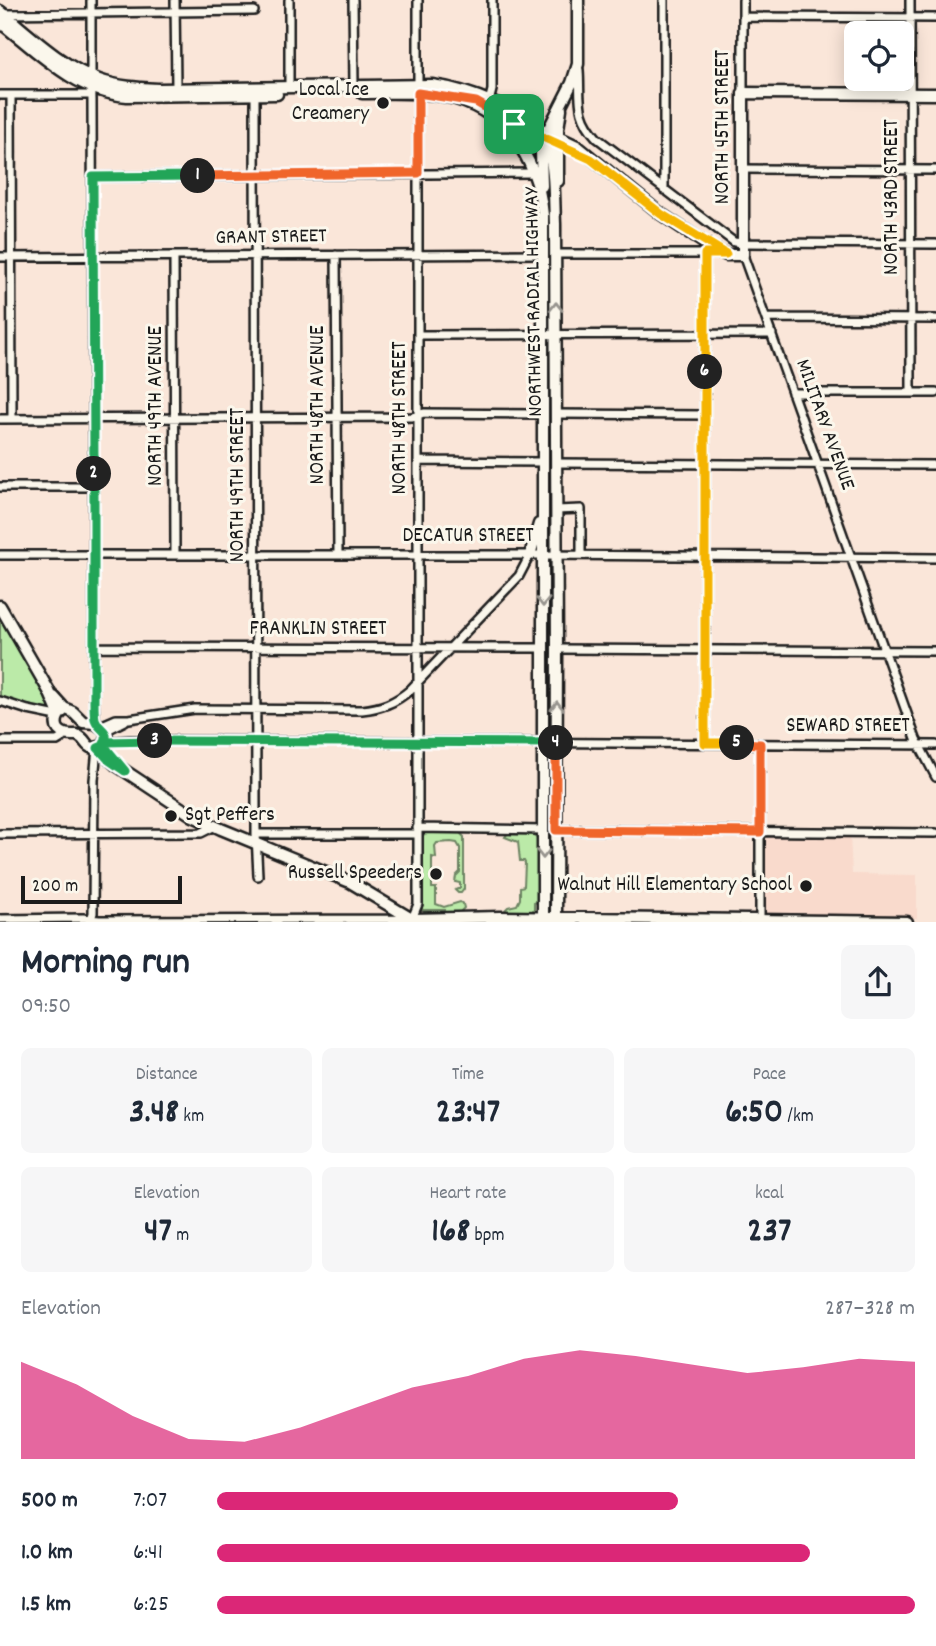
<!DOCTYPE html>
<meta charset="utf-8">
<style>
body{margin:0;font-family:Dekko,sans-serif;background:#f6f6f7;color:#1f2937;height:100vh;display:flex;flex-direction:column;font-size:26px;white-space:nowrap}
*{box-sizing:border-box;margin:0}
p{font-size:23px;color:#747a83}
.icon{flex:none;width:38px;height:38px;fill:none;stroke:currentColor;stroke-width:2;stroke-linecap:round;stroke-linejoin:round}
.map{position:relative;height:922px;overflow:hidden}
.details{display:flex;flex-direction:column;background:#fff;flex:1}
.details>*{flex:none}
.controls{position:absolute;left:844px;top:21px;display:grid;gap:14px}
.controls a{display:grid;place-items:center;width:70px;height:70px;border-radius:10px;background:#fff;box-shadow:0 4px 18px #0003;font-size:35px}
.scale{position:absolute;left:21px;bottom:18px;width:161px;box-sizing:border-box;padding-left:7px;border:4px solid #1c1c1c;border-top:0;font-size:19px;line-height:24px;white-space:nowrap;color:#1c1c1c;-webkit-text-stroke:5px #fbf7ec;paint-order:stroke}
.pin{position:absolute;display:grid;place-items:center;width:60px;height:60px;color:#fff;margin:-30px;border-radius:14px;box-shadow:0 4px 10px #0006}
.km{position:absolute;width:35px;height:35px;margin:-18px;border-radius:50%;background:#222;color:#fff;font-size:19px;line-height:35px;text-align:center}
.round{display:grid;place-items:center;flex:none;width:74px;height:74px;border-radius:10px;background:#f6f6f7}
.overview{display:flex;align-items:center;justify-content:space-between;height:119px;padding:0 21px}
h1{font-size:38px;font-weight:800;line-height:52px}
.figures{display:grid;grid-template-columns:repeat(3,1fr);gap:10px;height:119px;padding:7px 21px}
.figures div{display:grid;align-content:center;border-radius:10px;background:#f6f6f7;text-align:center}
.figures b{font-size:35px;font-weight:800}
.figures small{font-size:19px;font-weight:400}
.figures p{font-size:19px}
.chart{height:196px;padding:14px 21px}
.chart p{display:flex;justify-content:space-between}
.chart svg{width:100%;height:126px;margin-top:7px;fill:#db2777;opacity:.7}
ul{padding:0 21px;list-style:none;font-size:23px}
li{display:grid;grid-template-columns:112px 84px 1fr;align-items:center;height:52px}
li i{height:18px;border-radius:9px;background:#db2777}
.map>svg:first-child{display:block}
</style>
<div class="map">
<svg width="936" height="922" viewBox="0 0 936 922">
<rect width="100%" height="100%" fill="#fae6d9"/>
<filter id="ink" filterUnits="userSpaceOnUse"><feTurbulence type="fractalNoise" baseFrequency=".0143" numOctaves="2"/><feDisplacementMap in="SourceGraphic" scale="14" xChannelSelector="R" yChannelSelector="G"/><feConvolveMatrix kernelMatrix="1 2 1 2 8 2 1 2 1" color-interpolation-filters="sRGB"/></filter>
<g filter="url(#ink)">
<!-- built -->
<path fill="#f9dacc" d="M765,835h85l2,39 65,1v43l-152,-2 -2,-80z"/>
<!-- green -->
<path fill="#bbeaa8" stroke="#6c8362" stroke-width="2" d="M0,615l54,90 -1,9 -53,-16z
M423,832h36l5,5v52l-3,4h-3l-3,-3 5,-2v-5l-5,-1 1,-6 4,-4v-24l-3,-5 -6,-1 -14,1 -2,3 1,12 -4,-1v31h4v16l8,3 16,-5 3,2 1,4 -5,5h-35v-2l22,-1h-24v-40l-2,38 1,-75 1,5 2,-4z
M509,832l27,1 -3,2 4,2v65l-3,1v6l-2,2 3,2h-25l-5,-3 3,-3 9,-2 3,-6v-12l4,-1 1,-23 -1,-2h-4l-2,-19 -13,-5z"/>
<g fill="none" stroke-linecap="round" stroke-linejoin="round">
<!-- minor casing -->
<g stroke="#1c1c1c" stroke-width="12">
<path id="minor" d="M91,0v72l1,28 2,601 1,16 2,7
M175,0l1,88
M289,0v87
M353,0l1,86
M664,0v190
M743,0v93
M910,0l1,393
M4,14l250,-3
M743,17l193,1
M579,70c2,29 -4,44 18,68l137,104 9,1 193,1
M255,94l1,740 2,42
M0,95h92
M11,95l1,324
M489,102l3,-12v-90
M743,169l193,1
M93,177l441,-4
M556,254h166
M336,255l2,300
M743,255l173,484 20,38
M0,257l542,-3
M174,257l1,297
M766,318l170,1
M418,335l354,-1
M792,393h144
M556,414l149,1
M0,419l412,-2 12,-4 119,1
M418,461l125,1
M556,463l380,2
M0,487h94
M556,510l25,-1v46
M0,555h543l393,3
M94,647l449,1
M557,649l379,2
M0,701l28,9 29,6
M100,726l16,-7h13l66,-10 167,1c19,-2 33,-7 48,-20l109,-114 11,-21
M105,731l20,-10
M0,741h57l10,-6
M106,742l24,-2 806,5
M705,743v-489
M417,828l126,2
M556,830l380,3
M0,834l201,-1 14,-7
M256,834h161
M0,919l83,-1 16,2 313,-1 6,-15v-904
M90,922l3,-9 1,-133 3,-32
M760,922v-178"/>
</g>
<!-- major casing -->
<g stroke="#1c1c1c" stroke-width="15">
<path id="major" d="M0,11c30,24 61,55 99,69 19,7 39,8 59,9l274,-4c31,4 100,27 114,57 9,20 8,60 9,82l2,425 -1,273
M0,22c38,30 76,70 127,74l150,-2
M362,93c27,0 55,-2 81,3 61,12 94,59 100,119v707
M497,114l17,10 28,13
M539,128l38,18 84,68 45,30 20,11h17v-162l193,1
M558,181v-52l3,-20
M542,186l-1,-34 3,-14 28,-55 6,-19v-64
M530,555l9,-31
M0,606l49,85 10,23
M54,697l10,11 9,4 10,10 12,1 5,3 5,4 2,7 -2,7
M63,711c-8,6 -10,19 2,23 2,1 10,1 12,1 12,5 7,17 25,11
M98,748l18,17 77,51 28,13 129,53 65,39
M412,919l88,-2 407,5"/>
</g>
<!-- minor -->
<use href="#minor" stroke="#fbf7ec" stroke-width="7"/>
<!-- major -->
<use href="#major" stroke="#fbf7ec" stroke-width="10"/>
</g>
<!-- one-way arrows -->
<defs><path id="oneway-chevron" d="M-2-3.5L2.5 0L-2 3.5" fill="none" stroke-width="1.6" stroke-linecap="round" stroke-linejoin="round" transform="scale(1.75)"/></defs>
<g stroke="#97948e">
<use href="#oneway-chevron" transform="translate(556 307) rotate(-90)"/>
<use href="#oneway-chevron" transform="translate(543 602) rotate(90)"/>
<use href="#oneway-chevron" transform="translate(557 706) rotate(-90)"/>
<use href="#oneway-chevron" transform="translate(543 854) rotate(90)"/>
</g>
</g>
<g fill="none" stroke-linecap="round" stroke-linejoin="round" filter="url(#ink)">
<!-- split-1 casing -->
<g stroke="#fff" stroke-width="14">
<path id="split-1" d="M198,176l220,-3v-80l58,9 38,22"/>
</g>
<!-- split-2 casing -->
<g stroke="#fff" stroke-width="14">
<path id="split-2" d="M94,474l-1,-297 105,-1"/>
</g>
<!-- split-3 casing -->
<g stroke="#fff" stroke-width="14">
<path id="split-3" d="M94,474v227c0,6 0,13 1,18 4,13 17,10 8,27l-5,2 11,12 16,11 -19,-23v-6l49,-1"/>
</g>
<!-- split-4 casing -->
<g stroke="#fff" stroke-width="14">
<path id="split-4" d="M155,741l401,2"/>
</g>
<!-- split-5 casing -->
<g stroke="#fff" stroke-width="14">
<path id="split-5" d="M556,743v87l204,2v-88l-23,-1"/>
</g>
<!-- split-6 casing -->
<g stroke="#fff" stroke-width="14">
<path id="split-6" d="M705,372v371h32"/>
</g>
<!-- split-7 casing -->
<g stroke="#fff" stroke-width="14">
<path id="split-7" d="M514,124l77,35 70,55 65,40h-21v118"/>
</g>
<!-- split-1 -->
<use href="#split-1" stroke="#f0652b" stroke-width="9"/>
<!-- split-2 -->
<use href="#split-2" stroke="#22a559" stroke-width="9"/>
<!-- split-3 -->
<use href="#split-3" stroke="#22a559" stroke-width="9"/>
<!-- split-4 -->
<use href="#split-4" stroke="#22a559" stroke-width="9"/>
<!-- split-5 -->
<use href="#split-5" stroke="#f0652b" stroke-width="9"/>
<!-- split-6 -->
<use href="#split-6" stroke="#f5b400" stroke-width="9"/>
<!-- split-7 -->
<use href="#split-7" stroke="#f5b400" stroke-width="9"/>
</g>
<!-- markers -->
<g fill="#1c1c1c" stroke="#fbf7ec" stroke-width="2.5">
<circle cx="383" cy="103" r="7"/>
<circle cx="171" cy="816" r="7"/>
<circle cx="436" cy="874" r="7"/>
<circle cx="806" cy="886" r="7"/>
</g>
<g text-anchor="middle" dominant-baseline="central" stroke-width="6" stroke-linejoin="round" paint-order="stroke">
<!-- poi labels -->
<g font-size="21" fill="#1c1c1c" stroke="#fbf7ec" text-anchor="end">
<text x="369" y="91">Local Ice<tspan x="369" dy="24">Creamery</tspan></text>
<text x="185" y="816" text-anchor="start">Sgt Peffers</text>
<text x="422" y="874">Russell Speeders</text>
<text x="792" y="886">Walnut Hill Elementary School</text>
</g>
<!-- street labels -->
<g font-size="21" fill="#1c1c1c" stroke="#fbf7ec">
<text transform="translate(724 127) rotate(-90)">NORTH 45TH STREET</text>
<text transform="translate(893 197) rotate(-90)">NORTH 43RD STREET</text>
<text transform="translate(271 238) rotate(-1)">GRANT STREET</text>
<text transform="translate(535 302) rotate(-91)">NORTHWEST RADIAL HIGHWAY</text>
<text transform="translate(319 405) rotate(-90)">NORTH 48TH AVENUE</text>
<text transform="translate(157 406) rotate(-90)">NORTH 49TH AVENUE</text>
<text transform="translate(401 418) rotate(-90)">NORTH 48TH STREET</text>
<text transform="translate(824 425) rotate(70)">MILITARY AVENUE</text>
<text transform="translate(239 485) rotate(-90)">NORTH 49TH STREET</text>
<text x="468" y="537">DECATUR STREET</text>
<text x="318" y="630">FRANKLIN STREET</text>
<text x="848" y="727">SEWARD STREET</text>
</g>
</g>
</svg>
<div class="controls">
<a><svg class="icon" aria-label="locate" viewBox="0 0 24 24"><circle cx="12" cy="12" r="6"/><path d="M12 2v4M12 18v4M2 12h4M18 12h4"/></svg></a>
</div>
<div class="scale">200 m</div>
<div class="pin" style="left:514px;top:124px;background:#1e9e55"><svg class="icon" aria-label="arrive" viewBox="0 0 24 24"><path d="M6 21V4h12l-3 4 3 4H6"/></svg></div>
<b class="km" style="left:198px;top:176px">1</b>
<b class="km" style="left:94px;top:474px">2</b>
<b class="km" style="left:155px;top:741px">3</b>
<b class="km" style="left:556px;top:743px">4</b>
<b class="km" style="left:737px;top:743px">5</b>
<b class="km" style="left:705px;top:372px">6</b>
</div>
<section class="details">
<div class="overview"><div><h1>Morning run</h1><p>09:50</p></div><a class="round"><svg class="icon" aria-label="share" viewBox="0 0 24 24"><path d="M12 15V3M7 8l5-5 5 5M5 13v7h14v-7"/></svg></a></div>
<div class="figures">
<div><p>Distance</p><b>3.48<small> km</small></b></div>
<div><p>Time</p><b>23:47</b></div>
<div><p>Pace</p><b>6:50<small> /km</small></b></div>
</div>
<div class="figures">
<div><p>Elevation</p><b>47<small> m</small></b></div>
<div><p>Heart rate</p><b>168<small> bpm</small></b></div>
<div><p>kcal</p><b>237</b></div>
</div>
<div class="chart"><p><span>Elevation</span>287–328 m</p>
<svg viewBox="0 0 160 44" preserveAspectRatio="none"><path d="M0 44V10L10 18L20 29L30 37L40 38L50 33L60 26L70 19L80 15L90 9L100 6L110 8L120 11L130 14L140 12L150 9L160 10V44z"/></svg>
</div>
<ul>
<li><b>500 m</b>7:07<i style="width:66%"></i></li>
<li><b>1.0 km</b>6:41<i style="width:85%"></i></li>
<li><b>1.5 km</b>6:25<i style="width:100%"></i></li>
</ul>
</section>
